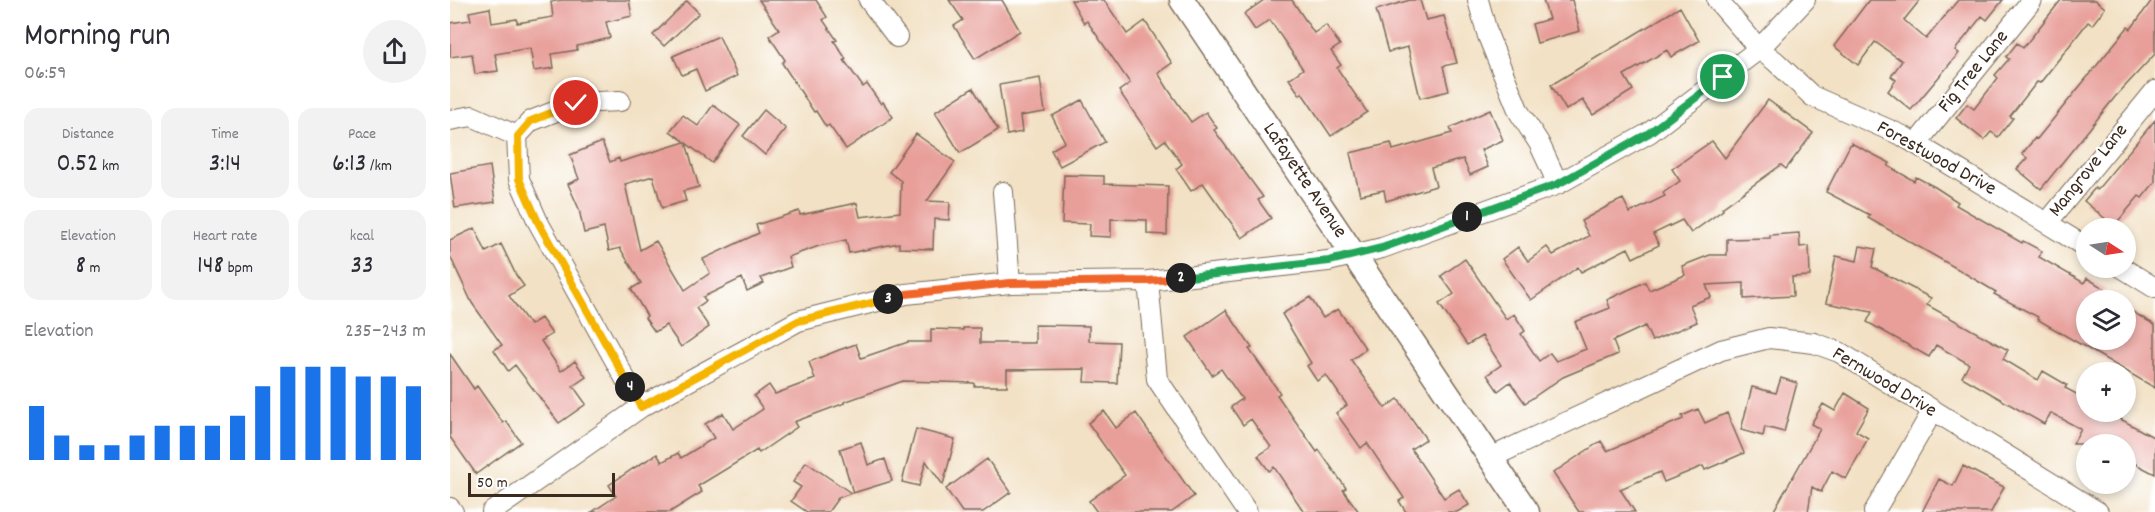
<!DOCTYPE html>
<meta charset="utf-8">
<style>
body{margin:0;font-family:Dekko,sans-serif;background:#f2f2f3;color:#2b2b33;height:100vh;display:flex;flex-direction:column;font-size:22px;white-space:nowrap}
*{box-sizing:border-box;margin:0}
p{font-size:20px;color:#7c7c81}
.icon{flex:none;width:33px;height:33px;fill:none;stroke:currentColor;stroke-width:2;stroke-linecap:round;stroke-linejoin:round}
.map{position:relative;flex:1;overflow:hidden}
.details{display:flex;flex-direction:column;background:#fff;width:450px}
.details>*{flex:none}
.needle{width:39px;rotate:102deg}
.controls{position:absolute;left:1626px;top:218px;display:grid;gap:12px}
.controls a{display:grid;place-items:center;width:60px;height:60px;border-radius:50%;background:#fff;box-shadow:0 3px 9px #0003;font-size:30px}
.scale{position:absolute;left:18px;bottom:15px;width:147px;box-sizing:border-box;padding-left:6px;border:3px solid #3b2a1e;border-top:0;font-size:16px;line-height:21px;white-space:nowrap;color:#3b2a1e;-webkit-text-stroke:4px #fff;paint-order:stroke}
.pin{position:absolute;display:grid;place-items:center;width:51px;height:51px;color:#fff;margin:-26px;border:3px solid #fff;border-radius:50%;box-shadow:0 2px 6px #0007}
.km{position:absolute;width:30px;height:30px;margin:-15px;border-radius:50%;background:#222;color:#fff;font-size:16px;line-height:30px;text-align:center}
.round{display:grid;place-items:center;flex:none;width:63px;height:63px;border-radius:32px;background:#f2f2f3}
.overview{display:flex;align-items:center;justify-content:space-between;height:102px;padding:0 24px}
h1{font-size:33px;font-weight:600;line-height:45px}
.metrics{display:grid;grid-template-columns:repeat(3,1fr);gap:9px;height:102px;padding:6px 24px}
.metrics div{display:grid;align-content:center;border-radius:15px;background:#f2f2f3;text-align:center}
.metrics b{font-size:26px;font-weight:600}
.metrics small{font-size:16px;font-weight:400}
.metrics p{font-size:16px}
.chart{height:168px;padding:12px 24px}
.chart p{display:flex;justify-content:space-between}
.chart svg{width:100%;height:108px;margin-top:6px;stroke:#1a73e8;stroke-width:6}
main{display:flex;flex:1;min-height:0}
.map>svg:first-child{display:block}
</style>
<main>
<section class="details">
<div class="overview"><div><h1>Morning run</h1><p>06:59</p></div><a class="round"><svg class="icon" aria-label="share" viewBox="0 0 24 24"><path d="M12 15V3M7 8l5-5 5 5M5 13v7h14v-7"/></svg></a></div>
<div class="metrics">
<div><p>Distance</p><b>0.52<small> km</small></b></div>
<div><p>Time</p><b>3:14</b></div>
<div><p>Pace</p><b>6:13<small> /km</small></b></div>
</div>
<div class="metrics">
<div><p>Elevation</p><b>8<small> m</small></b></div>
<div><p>Heart rate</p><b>148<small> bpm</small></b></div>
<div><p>kcal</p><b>33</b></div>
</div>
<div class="chart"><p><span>Elevation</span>235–243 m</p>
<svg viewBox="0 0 160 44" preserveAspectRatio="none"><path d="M5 44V22M15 44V34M25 44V38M35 44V38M45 44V34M55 44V30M65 44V30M75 44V30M85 44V26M95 44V14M105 44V6M115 44V6M125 44V6M135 44V10M145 44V10M155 44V14"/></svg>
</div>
</section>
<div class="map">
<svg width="1705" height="512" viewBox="0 0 1705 512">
<rect width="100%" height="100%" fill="#fff"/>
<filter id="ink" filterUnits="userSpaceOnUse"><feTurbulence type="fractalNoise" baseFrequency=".0167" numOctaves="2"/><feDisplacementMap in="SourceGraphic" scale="12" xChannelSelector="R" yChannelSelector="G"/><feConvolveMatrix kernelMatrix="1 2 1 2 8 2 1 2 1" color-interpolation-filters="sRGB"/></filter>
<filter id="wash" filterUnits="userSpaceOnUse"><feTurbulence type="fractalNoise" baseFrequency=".008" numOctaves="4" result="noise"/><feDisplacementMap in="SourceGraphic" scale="24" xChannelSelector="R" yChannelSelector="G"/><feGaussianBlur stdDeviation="1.35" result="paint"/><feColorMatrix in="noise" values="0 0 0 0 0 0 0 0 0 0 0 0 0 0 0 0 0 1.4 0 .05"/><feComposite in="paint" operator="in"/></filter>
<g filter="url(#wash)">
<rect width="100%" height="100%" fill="#f2e1c4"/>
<g id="blocks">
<!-- building -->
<path fill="#e89f9a" d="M112,0h67l3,16 -26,6 4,16 -33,8v4l-25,4 2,14 -20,3 -4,-23 -35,6 3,17 -23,3 -3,-20 -22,3v-34l21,-3 -2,-8 21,-4 2,15 25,-4v4l36,-6 -2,-15z
M309,0h57l11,17 -4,3 14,20 -3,1 12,18 -2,1 19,27 4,-3 14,20 2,-2 10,15 -47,32 -17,-24 -3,2 -10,-16 -2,1 -32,-49 3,-3 -16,-24 10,-7z
M499,0h53l18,31 -45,28 -21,-33 9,-6z
M621,0h33l23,34 18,-13 27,42 -14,10 12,19 21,30 15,-10 11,16 -3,2 49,67 -5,3 13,18 -29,20 -39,-55 -12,8 -15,-22 6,-5 -17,-24 -8,6 -38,-55 11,-8 -43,-62 -3,2z
M814,0h28l22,33 12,-8 14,20 -9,6 10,14 -4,3 30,44 -36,24 -29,-43 -2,2 -11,-16 14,-10 -33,-49 -15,10 -11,-16z
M960,0h10l6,20 18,-4 13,47 -14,3 6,25 -29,7 -12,-51 -20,5 -12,-42z
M1093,0h29l8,31 -43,12 -5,-19 17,-5z
M1419,0h51l-16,20 22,19 32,-39h45l-16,20 -5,-4 -27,34 4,3 -48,57 -23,-19 8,-11 -5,-4 11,-15 -27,-19 -17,23 -24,-19z
M1611,0h34l10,8 -13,17 -4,-3 -48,61 -3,-1 -27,34 3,2 -15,19 -7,-5 -7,8 -28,-22 11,-14 7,5 24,-31 -3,-3 14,-16 -3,-2 11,-14 6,5z
M1702,0h3v54l-40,43 -74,92 -24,-20 10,-11 -5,-4 13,-16 2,1 91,-112 3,2z
M237,1l12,12 -35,33 -11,-11z
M1230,7l19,34 -28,16 -4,-7 -43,25 9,15 -40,25 -10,-15 -17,10 -15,-25z
M269,36l18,40 -32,15 -9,-22 -14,6 -9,-19z
M590,78l5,34 -25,4 2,16 -15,3 -8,-50z
M523,88l25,42 -38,23 -25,-41z
M632,100l23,42 -45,24 -9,-16 14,-8 -13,-26z
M1318,100l45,33 -27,36 -5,-4 -59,43 1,2 -32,23 -9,-13 -29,14 6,11 -26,13 -5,-10 -47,24 -3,-5 -47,33 -29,-41 16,-12 10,14 19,-14 6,8 36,-19 -8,-15 27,-15 15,-7 7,14 35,-17 -2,-3 17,-12 -8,-12 40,-28 13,17z
M263,105l27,20 -28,38 -26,-20 13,44 -16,4 3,10 -24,7 -9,-32 -28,8 15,66 16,-9 29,49 25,-17 -7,-14 56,-26 -3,-8 43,-14 1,4 57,-12 3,14 40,-5 1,-31 -12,-9 27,-38 39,28 -28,39 23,1 -1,18 -15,-1 -1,30 -34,-1v-5l-50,10 -3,-13 -27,6 -31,11 3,10 -30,11 3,5 -17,8 -5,-13 -39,19 3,4 -10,7 13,19 -28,20 -15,-22 -11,7 -10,-14 2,-2 -16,-27 10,-6 -21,-35 -11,3 -5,-23 -20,5 -5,-24 -11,-25 11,-5 -9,-24 32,-13 8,20 9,-4 1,4 65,-20 -15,-11 13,-16 15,11z
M314,110l22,19 -21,26 -22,-19z
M1040,110l13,30 -22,10 7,17 -18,8 -7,-16 -32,9 5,18 -50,15 -2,-11 -24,5 -10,-42 41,-10 2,7 59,-17 -2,-5z
M1705,120v62l-13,16 -3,-2 -25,30 -30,-25 11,-13 2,2z
M1401,143l39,20 -2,3 26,15 2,-4 19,10 23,15 -2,3 66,38 1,-2 19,10 -3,6 45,26 3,-5 18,11 -3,4 12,7h-28v39h40v-31l29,17v63l-118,-69 1,-2 -44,-23 2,-2 -40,-24 -88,-50 2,-3 -44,-23z
M40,166l5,36 -40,6 -5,-35z
M614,175l40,1v8l64,2 -1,49 -20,-1v-14l-36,-1v18l-22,-1 1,-12 -28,-1z
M25,228l11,24 15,-8 15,31 8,11 -15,10 21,29 11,-7 11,16 -11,7 20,30 14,-10 11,16 -13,9 13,18 -27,19 -44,-58 -7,6 -14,-21 8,-5 -30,-42 -22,-47v-16z
M1349,233l1,14 9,-1 1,30 -18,1 1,19 -49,3v-16l-38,2 5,12 -21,8 7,17 -45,19 -7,-15 -32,15 5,13 -55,23 -38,26 -15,-21 -12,9 -11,-16 14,-10 -19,-29 -15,9 -28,-41 15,-10 -13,-18 24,-17 41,60 8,-5 11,17 -4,3 18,27 11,-8 6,8 30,-12 -11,-27 35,-14 -3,-8 38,-18 4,8 36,-15 -3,-9 28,-11h17v-16l43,-1v-3z
M1410,246l16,3 -4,18 59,31 -4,7 81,45 -5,9 35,21 5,-9 24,14 -2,3 21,11v12h20l49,27v36l-29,-15v-15h-53l8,-15 -30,-16 -7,11 -82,-47 7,-13 -33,-19 -7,12 -62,-35 5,-10 -46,-9 10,-47 21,5z
M860,297l13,21 15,-9 28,40 -15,11 34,48 13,-9 28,40 -15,10 33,49 15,-9 10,16 -12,7h-51l-7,-11 5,-3 -37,-55 -6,5 -25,-35 11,-8 -21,-30 -9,6 -10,-15 4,-3 -29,-49z
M776,310l26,38 -3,1 31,44 -3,2 40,57 2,-2 27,38 -3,2 16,22h-55l-30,-45 -5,4 -11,-15 13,-9 -20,-28 -8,6 -12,-18 11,-8 -21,-30 -9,6 -25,-38z
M585,325l54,1v15l30,1 -2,41 -33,-1 1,-13 -78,1v16h-33v-3l-71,-2 -59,21 1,1 -51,19 3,5 -38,26 -2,-3 -59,36 4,6 -32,20h-78l24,-16 -7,-11 25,-17 23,-14 5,8 16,-9 3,5 33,-20 -9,-14 18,-11 10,16 30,-20 -9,-13 15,-11 6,9 40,-15 -6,-17 30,-12 17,-6 5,14 47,-16h23v-13l32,1v-2h17v15h55z
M0,354l24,35 3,-3 26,37 3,-2 15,21 -45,32 -26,-37z
M1331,378l16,5 -13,49 -19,-5 -2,9 -22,-6 11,-43 24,6z
M1395,393l24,15 -13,23 12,7 -22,41 -14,-8 -11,21 -9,-5 -4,25h-35l47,-83 -9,-5 12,-20 12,7z
M1248,409l7,14 22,-10 17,40 -39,17 -2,-4 -39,16 -4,-10 -40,17 15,23h-56l-26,-39 48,-32 6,10 76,-32 -1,-3z
M654,411l12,17 20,-15 58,83 -22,16h-75l-8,-11 36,-26 -37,-52z
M466,429l39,10 -12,46 -17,-24 -7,25 -17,-4z
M411,442l7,23 17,-6 7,22 -39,12 -13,-44z
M537,459l24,33 -28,20h-21l-16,-23z
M356,462l45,31 -13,5 -10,14h-21l-16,-11 10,-14 -8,-5z
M1513,466l41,21 -13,25h-69l17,-33 14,7z"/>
</g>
</g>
<g filter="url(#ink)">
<use href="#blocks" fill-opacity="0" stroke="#7b6a58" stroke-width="1.5"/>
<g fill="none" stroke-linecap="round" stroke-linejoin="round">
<!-- minor casing -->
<g stroke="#7b6a58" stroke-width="22">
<path id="minor" d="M419,0l28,37
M1028,0l10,36 31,76 20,31 19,41
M1267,0l42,49 16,12 37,35 91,40 183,111
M0,120l22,-4 45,20
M67,136l2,43 19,43 103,185
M67,136l14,-15 45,-18 44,-2
M1466,144l116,-144
M553,192l7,91
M1597,223l108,-132
M1671,267l34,21
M698,281l9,98 90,133
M1040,458l231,-108 48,-12 45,5 25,9 259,160
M0,508l3,4
M42,512l149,-105 157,-86 108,-27 104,-11 138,-2 180,-20 54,-13 176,-64 91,-51 110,-84 46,-49
M1424,512l58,-100"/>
</g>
<!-- tertiary casing -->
<g stroke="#7b6a58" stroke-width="27">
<path id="tertiary" d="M732,0l345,512"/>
</g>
<!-- minor -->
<use href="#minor" stroke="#fff" stroke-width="20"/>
<!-- tertiary -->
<use href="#tertiary" stroke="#fff" stroke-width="24"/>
</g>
</g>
<g fill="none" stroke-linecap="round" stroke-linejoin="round" filter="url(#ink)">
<!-- split-1 casing -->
<g stroke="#fff" stroke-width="12">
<path id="split-1" d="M1017,217l91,-33 91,-51 74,-56"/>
</g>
<!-- split-2 casing -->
<g stroke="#fff" stroke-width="12">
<path id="split-2" d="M731,278l148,-17 53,-13 85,-31"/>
</g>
<!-- split-3 casing -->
<g stroke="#fff" stroke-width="12">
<path id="split-3" d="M438,299l18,-5 104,-11 138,-2 33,-3"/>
</g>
<!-- split-4 casing -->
<g stroke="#fff" stroke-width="12">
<path id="split-4" d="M180,387l11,20 157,-86 90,-22"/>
</g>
<!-- split-5 casing -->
<g stroke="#fff" stroke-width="12">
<path id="split-5" d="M126,103l-45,18 -13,15 1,43 19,43 92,165"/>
</g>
<!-- split-1 -->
<use href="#split-1" stroke="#22a559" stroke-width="8"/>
<!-- split-2 -->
<use href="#split-2" stroke="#22a559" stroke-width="8"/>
<!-- split-3 -->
<use href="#split-3" stroke="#f0652b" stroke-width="8"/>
<!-- split-4 -->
<use href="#split-4" stroke="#f5b400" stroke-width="8"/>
<!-- split-5 -->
<use href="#split-5" stroke="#f5b400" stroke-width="8"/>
</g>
<g text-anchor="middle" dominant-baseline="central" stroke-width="4.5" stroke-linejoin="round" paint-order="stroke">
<!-- street labels -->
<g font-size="20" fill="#3b2a1e" stroke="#fff">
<text transform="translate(1524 72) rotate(-51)">Fig Tree Lane</text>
<text transform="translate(1486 159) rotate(29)">Forestwood Drive</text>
<text transform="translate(1639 171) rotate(-51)">Mangrove Lane</text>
<text transform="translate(854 181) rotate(56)">Lafayette Avenue</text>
<text transform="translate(1434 383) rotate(31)">Fernwood Drive</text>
</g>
</g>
</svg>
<div class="controls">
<a><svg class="needle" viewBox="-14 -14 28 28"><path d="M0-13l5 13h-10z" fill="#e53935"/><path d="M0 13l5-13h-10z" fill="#7c7c81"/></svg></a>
<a><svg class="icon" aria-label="layers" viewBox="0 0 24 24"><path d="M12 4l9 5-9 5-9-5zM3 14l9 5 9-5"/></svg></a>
<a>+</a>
<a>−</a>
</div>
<div class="scale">50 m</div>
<div class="pin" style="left:1273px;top:77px;background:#1e9e55"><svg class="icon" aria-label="arrive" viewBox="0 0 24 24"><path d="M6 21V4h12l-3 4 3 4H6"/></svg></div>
<div class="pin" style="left:126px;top:103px;background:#d93025"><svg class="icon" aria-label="check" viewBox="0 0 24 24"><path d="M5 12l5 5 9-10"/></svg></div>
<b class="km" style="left:1017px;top:217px">1</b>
<b class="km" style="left:731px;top:278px">2</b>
<b class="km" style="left:438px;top:299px">3</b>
<b class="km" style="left:180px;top:387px">4</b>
</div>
</main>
